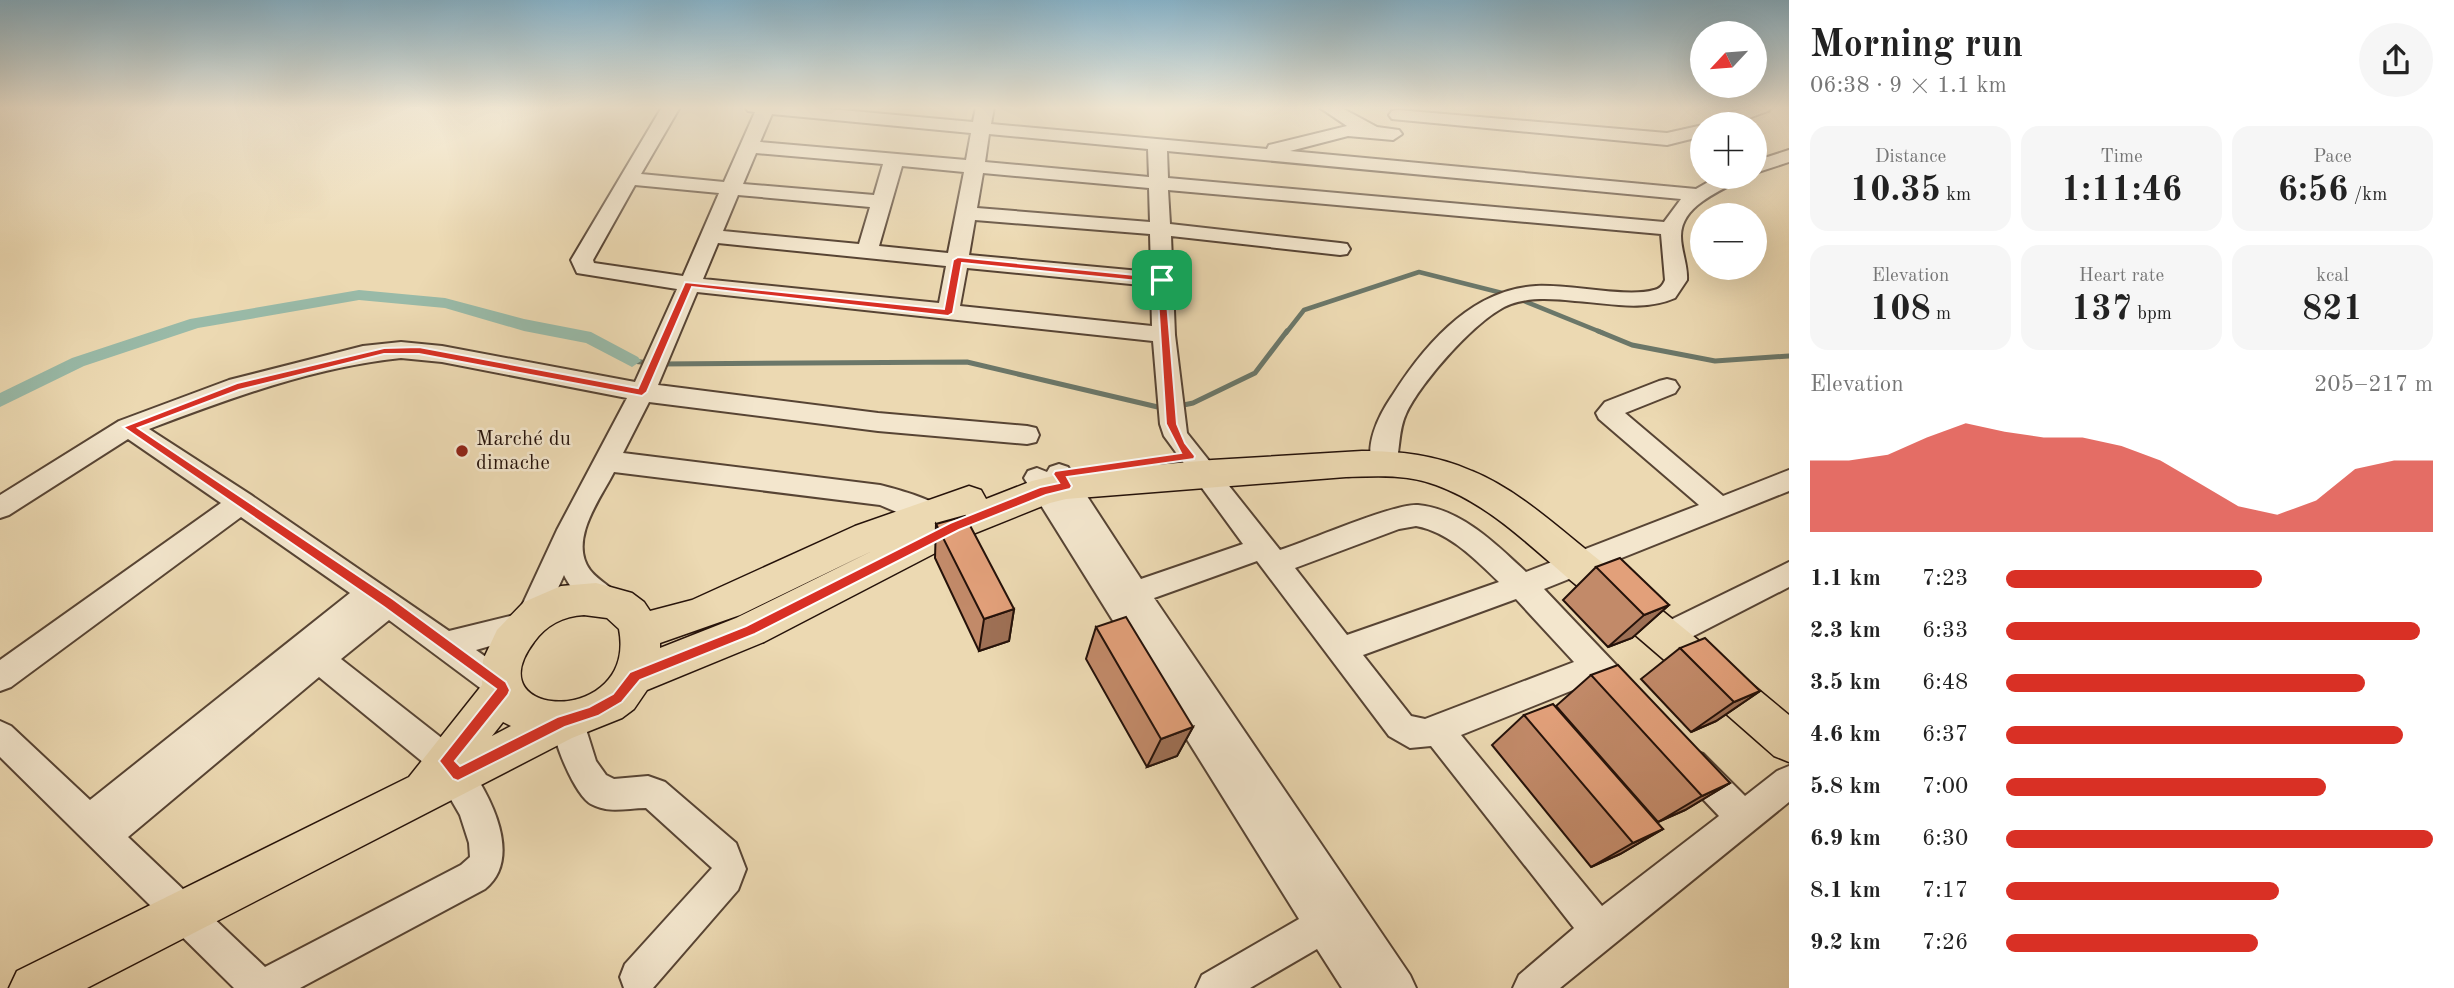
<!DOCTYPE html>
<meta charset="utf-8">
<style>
body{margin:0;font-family:"Old Standard TT",serif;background:#f6f6f6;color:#222;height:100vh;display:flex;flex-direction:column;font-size:26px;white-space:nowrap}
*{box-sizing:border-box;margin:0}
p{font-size:23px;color:#767676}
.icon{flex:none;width:38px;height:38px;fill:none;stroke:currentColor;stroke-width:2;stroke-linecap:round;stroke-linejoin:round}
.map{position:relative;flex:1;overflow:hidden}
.details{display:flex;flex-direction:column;background:#fff;width:665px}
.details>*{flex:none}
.needle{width:46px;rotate:244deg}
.controls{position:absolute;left:1690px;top:21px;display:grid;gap:14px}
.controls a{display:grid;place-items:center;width:77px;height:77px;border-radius:50%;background:#fff;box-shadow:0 7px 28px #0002;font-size:35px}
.pin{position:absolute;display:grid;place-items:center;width:60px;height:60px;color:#fff;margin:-30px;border-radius:14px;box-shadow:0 4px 10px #0006}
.round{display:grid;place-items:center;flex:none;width:74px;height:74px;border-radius:37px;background:#f6f6f6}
.headline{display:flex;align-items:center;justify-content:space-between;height:119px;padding:0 21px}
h1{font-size:38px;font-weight:700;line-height:52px}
.stats{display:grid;grid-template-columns:repeat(3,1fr);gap:10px;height:119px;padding:7px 21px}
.stats div{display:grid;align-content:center;border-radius:18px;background:#f6f6f6;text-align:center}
.stats b{font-size:35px;font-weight:700}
.stats small{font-size:19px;font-weight:400}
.stats p{font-size:19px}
.chart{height:196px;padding:14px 21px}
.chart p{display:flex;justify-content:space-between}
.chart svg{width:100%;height:126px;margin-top:7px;fill:#d93025;opacity:.7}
ul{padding:0 21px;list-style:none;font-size:23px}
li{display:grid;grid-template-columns:112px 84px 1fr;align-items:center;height:52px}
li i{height:18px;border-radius:9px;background:#d93025}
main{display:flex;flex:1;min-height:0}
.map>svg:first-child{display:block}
</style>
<main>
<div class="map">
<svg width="1789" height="988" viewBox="0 0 1789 988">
<rect width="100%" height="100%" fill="#ecd9b2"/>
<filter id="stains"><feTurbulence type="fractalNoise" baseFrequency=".00286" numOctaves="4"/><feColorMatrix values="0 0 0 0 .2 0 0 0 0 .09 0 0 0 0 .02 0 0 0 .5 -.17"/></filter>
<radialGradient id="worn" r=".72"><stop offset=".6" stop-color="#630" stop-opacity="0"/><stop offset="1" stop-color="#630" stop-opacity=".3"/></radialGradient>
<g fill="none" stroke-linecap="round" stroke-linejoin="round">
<!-- stream-far1 -->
<path stroke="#6b7769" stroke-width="4.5" d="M1519,299l84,34
M1286,333l18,-23 115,-38 91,23"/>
<!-- stream -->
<path stroke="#6b7769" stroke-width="5" d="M1598,331l34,14 83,16 74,-5
M632,361l18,2
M660,364l307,-2 195,46
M1179,406l14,-3 62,-30 32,-42"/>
<!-- canal -->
<path fill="#99baa8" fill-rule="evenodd" d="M359,290l86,8 79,21 67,13 47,25 3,4 -9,6 -46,-24 -62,-12 -79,-23 -86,-8 -161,28 -114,38 -84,41v-14l72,-35 118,-39z"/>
<!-- minor casing -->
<g stroke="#574434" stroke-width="4">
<path id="minor" d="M662,107h18l-39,67 83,8 31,-70 -7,-1 -3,-4h63l165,15 3,-15h18l-3,17 276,25 2,-4 78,-19 -28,-19h21l37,20 22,3 3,4 -9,6 -45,-4 -58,15 406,38 21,-12h23l-2,4c-22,12 -57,26 -57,55 0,15 7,29 6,44l-12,18c-32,14 -67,5 -100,3 -21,-2 -44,-4 -64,3 -33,12 -91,79 -105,110 -9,19 -5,42 -13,57l-9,3 -9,-3c-13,-23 4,-56 17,-75 32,-51 80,-107 144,-110 33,-2 91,12 118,4 6,-1 9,-5 11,-10l-4,-46 -493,-44 2,34 170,19 7,1 3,5 -3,5 -7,1 -169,-19 4,99 12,98 93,117c28,-9 115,-47 138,-45 43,4 78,39 108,67l173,-67 -100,-86 -3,-6 9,-11 54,-21 8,-2 8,2 4,6 -4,6 -50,20 98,83 66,-26v21l-245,98 74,78 4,10 -4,10 -11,4 -14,-9 -132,53 141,171 117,-90 -38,-40 -5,-11 5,-11 11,-4 11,4 42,42 32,-25 12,-5v36l-229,186h-47l6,-13 55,-47 -143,-182 -21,2 -21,-12 -132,-175 -103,37 256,377 6,13h-74l-25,-39 -67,39h-54l6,-13 97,-56 -275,-441 4,-7 9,-3 10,4 3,-5 9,-3 9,3 73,112 102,-35 -79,-108 -4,-12 -7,-83 -456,-49 -39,93 220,28 149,13 9,2 3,7 -3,7 -9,2 -149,-13 -229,-29 -26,51 257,32c20,5 68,18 77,36l-4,8 -9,3 -64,-27 -266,-33c-13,26 -46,68 -24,98 9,12 25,17 31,31l-4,9c-22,7 -44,-16 -53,-35l-24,52 -5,2 -3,5 -56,16 37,26 4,10 -4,10 -11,4 -11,-4 -102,-76 -48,39 116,91c27,32 70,105 28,139l-185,99h-66l-234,-231v-36l11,5 79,74 260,-207 -109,-76 -230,170 -11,4v-31l221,-157 -93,-64 -119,76 -9,3v-23l119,-74 110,-41 134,-34 38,-4 41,4 193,36 42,-93 -100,-16 -6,-13zM772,114l199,19 -5,27 -206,-18zM989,134l159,15 1,28 -164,-15zM1167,151l514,48 -17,23 -496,-44zM756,153l127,11 -9,31 -131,-11zM902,166l62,6 -16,81 -69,-7zM983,173l166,15 1,34 -173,-14zM635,185l84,8 -36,83 -89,-13 -1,-3zM738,195l132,12 -11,37 -136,-13zM975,220l175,14 1,38 -182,-17zM718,243l228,23 -7,37 -236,-24zM967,268l184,18 1,40 -192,-20zM401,358l41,4 185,36 -70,132 -39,84 -69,17 -198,-136 -102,-66c82,-31 165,-62 252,-71zM1416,526c33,6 59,33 83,56l-152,53 -52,-67 104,-39zM1516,599l58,63 -149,57 -14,-3 -48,-61zM319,677l116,95 25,43 9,28 1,14 -9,8 -196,102 -137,-130z
M1746,107h25l-3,4 -35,13h-25l3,-4z
M1398,110l269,23 36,-8v11l-36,9 -275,-26 -3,-4 3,-4z
M1789,150v12l-34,11v-12z
M1789,562v25l-113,58 -10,4 -10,-4 -5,-9 5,-9z
M569,706l11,4 16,51 10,14 8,4 34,-3 17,6 71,61 10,26 -8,21 -85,98h-29l-4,-11 5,-13 87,-96 -66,-60c-20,0 -36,6 -55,-4 -16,-9 -40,-65 -38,-84 1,-4 3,-7 5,-10z"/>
</g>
<!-- major casing -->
<g stroke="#25120a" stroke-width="3">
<path id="major" d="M1362,451c38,0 74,4 110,20 46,19 83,54 122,85 66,52 131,106 195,159v47l-15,-6c-68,-60 -135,-119 -205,-177 -41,-35 -81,-75 -133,-94 -28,-11 -60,-9 -90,-8l-280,22 -16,4 -82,33 -204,106 -117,48 -13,19 -12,9 -50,20 -485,250h-78l8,-17 392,-194 73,-92 1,-25 14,-30 27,-28 37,-16 35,-3 36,10 12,9 6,9 42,-11 163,-74 114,-40 12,4 5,9 46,-18 34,-8 146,-13zM872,551l-136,67 -76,30v-5l80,-28zM584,615l23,3 12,11c19,97 -145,92 -85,13 12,-17 30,-26 50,-27zM503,722l8,4 -19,10z"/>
</g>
<!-- minor -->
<use href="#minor" fill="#f3e6cd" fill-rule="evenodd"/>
<!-- major -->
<use href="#major" fill="#ecd9b2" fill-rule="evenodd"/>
</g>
<!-- wall -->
<path fill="#c28a69" stroke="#25120a" stroke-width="2" d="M936,524l78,85 -5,32 -30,10 -44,-93z
M1596,567l73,38 -37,33 -24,9 -45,-47z
M1096,627l97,100 -16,29 -30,11 -61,-108z
M1680,648l80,43 -44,30 -25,11 -50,-53z
M1591,675l139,108 -45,27 -27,12 -102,-116z
M1524,715l139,114 -43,25 -29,13 -99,-122z"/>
<!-- shaded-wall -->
<path fill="#9e7055" stroke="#25120a" stroke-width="2" d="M1669,605l-37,33 -24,9 36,-32z
M1014,609l-5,32 -30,10 5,-32z
M1760,691l-44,30 -25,11 43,-30z
M1193,727l-16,29 -30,11 14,-28z
M1730,783l-45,27 -27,12 44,-26z
M1663,829l-43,25 -29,13 42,-24z"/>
<!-- building -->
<path fill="#e2a07a" stroke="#25120a" stroke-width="2" d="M965,516l49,93 -30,10 -48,-95z
M1620,558l49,47 -25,10 -48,-48z
M1126,617l67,110 -32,12 -65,-112z
M1705,638l55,53 -26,11 -54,-54z
M1618,665l112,118 -28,13 -111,-121z
M1553,704l110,125 -30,14 -109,-128z"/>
<!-- sky -->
<linearGradient id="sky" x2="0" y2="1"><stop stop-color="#88b6ce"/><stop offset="0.44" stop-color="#f6eedc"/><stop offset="1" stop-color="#f6eedc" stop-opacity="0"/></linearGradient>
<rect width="1789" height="245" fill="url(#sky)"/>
<!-- route -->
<path fill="#d93025" stroke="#fff" stroke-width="2" fill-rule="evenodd" d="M958,257l207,21 12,146 8,19 10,13 -1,3 -127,18 5,9 -2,3 -24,6 -87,35 -204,104 -115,46 -18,22 -24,14 -33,11 -107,54 -5,-2 -14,-18 57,-72 -112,-82 -261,-180 114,-44 147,-35 35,-1 219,41 47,-106 259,27 9,-49zM962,263l195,20 9,141 15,29 -126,18 -2,3 6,9 -19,4 -90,36 -204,103 -116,46 -17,22 -24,13 -32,10 -97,49 -5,-5 53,-66 2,-5 -4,-8 -113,-83 -255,-171 101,-38 145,-36h35l223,42 5,-4 45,-105 256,29 5,-3z"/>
<!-- markers -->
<circle fill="#8f2418" stroke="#f3e6cd" stroke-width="2.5" cx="462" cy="451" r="7"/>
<g text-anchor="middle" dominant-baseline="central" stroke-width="5" stroke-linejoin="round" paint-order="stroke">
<!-- poi labels -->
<g font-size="21" fill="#25120a" stroke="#f3e6cd" text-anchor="start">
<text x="476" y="439">Marché du<tspan x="476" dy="24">dimache</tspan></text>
</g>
</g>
<rect width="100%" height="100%" filter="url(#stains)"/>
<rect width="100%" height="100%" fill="url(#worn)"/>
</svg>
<div class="controls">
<a><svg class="needle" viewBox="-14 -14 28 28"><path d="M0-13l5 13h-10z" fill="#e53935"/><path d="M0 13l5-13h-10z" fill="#767676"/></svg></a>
<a>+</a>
<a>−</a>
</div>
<div class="pin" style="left:1162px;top:280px;background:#1e9e55"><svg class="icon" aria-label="arrive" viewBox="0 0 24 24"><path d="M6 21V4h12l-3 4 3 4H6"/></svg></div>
</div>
<section class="details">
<div class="headline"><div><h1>Morning run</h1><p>06:38 · 9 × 1.1 km</p></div><a class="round"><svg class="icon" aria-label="share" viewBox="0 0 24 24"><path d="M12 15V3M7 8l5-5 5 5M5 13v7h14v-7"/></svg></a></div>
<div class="stats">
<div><p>Distance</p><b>10.35<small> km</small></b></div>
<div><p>Time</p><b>1:11:46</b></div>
<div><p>Pace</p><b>6:56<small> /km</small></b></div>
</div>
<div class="stats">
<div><p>Elevation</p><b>108<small> m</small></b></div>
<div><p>Heart rate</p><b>137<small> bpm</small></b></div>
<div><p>kcal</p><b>821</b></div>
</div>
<div class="chart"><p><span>Elevation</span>205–217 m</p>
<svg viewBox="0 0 160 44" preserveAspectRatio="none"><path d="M0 44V19L10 19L20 17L30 11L40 6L50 9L60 11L70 11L80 14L90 19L100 27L110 35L120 38L130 33L140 22L150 19L160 19V44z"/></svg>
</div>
<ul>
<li><b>1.1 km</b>7:23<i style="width:60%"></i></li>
<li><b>2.3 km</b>6:33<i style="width:97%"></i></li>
<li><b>3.5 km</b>6:48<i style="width:84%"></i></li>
<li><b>4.6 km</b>6:37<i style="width:93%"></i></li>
<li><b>5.8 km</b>7:00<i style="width:75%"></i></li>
<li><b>6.9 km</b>6:30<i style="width:100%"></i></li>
<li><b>8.1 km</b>7:17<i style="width:64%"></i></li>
<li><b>9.2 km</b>7:26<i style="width:59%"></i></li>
</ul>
</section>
</main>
